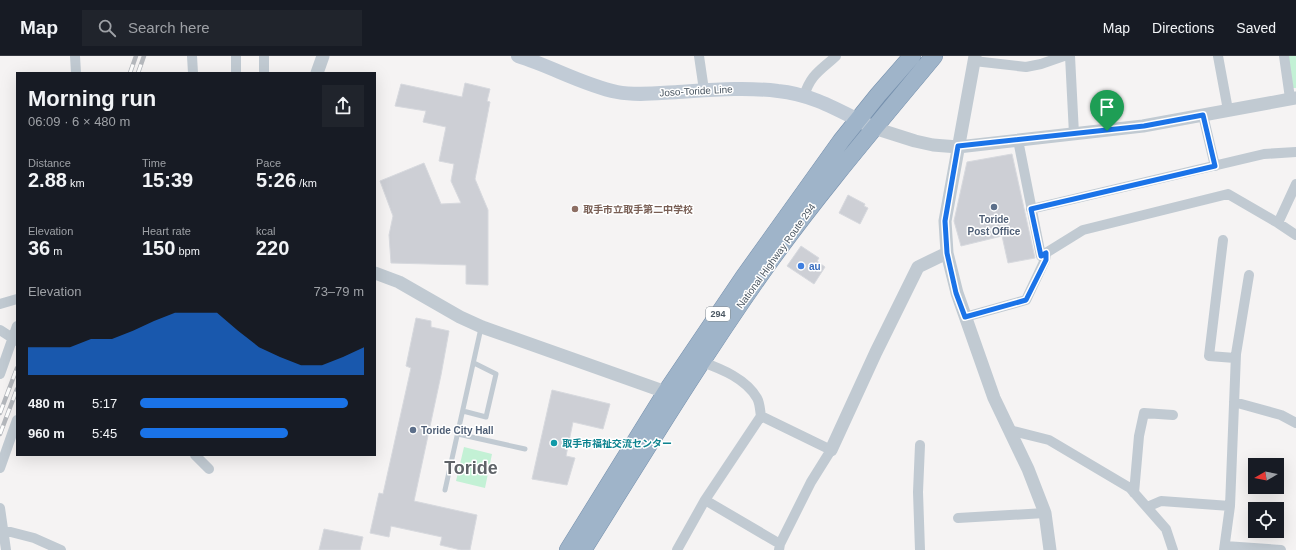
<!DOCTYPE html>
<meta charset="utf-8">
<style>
body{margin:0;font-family:Helvetica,"Noto Sans JP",sans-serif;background:#20242c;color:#f1f3f6;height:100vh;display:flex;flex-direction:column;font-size:15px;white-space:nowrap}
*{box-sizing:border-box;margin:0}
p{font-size:13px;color:#9ea1a6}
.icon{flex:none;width:22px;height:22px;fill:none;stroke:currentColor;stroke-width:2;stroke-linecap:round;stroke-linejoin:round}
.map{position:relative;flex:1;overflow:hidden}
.panel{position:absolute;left:16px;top:16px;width:360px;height:384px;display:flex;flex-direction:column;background:#171b24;border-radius:0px;box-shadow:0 4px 16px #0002}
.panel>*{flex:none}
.needle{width:26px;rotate:261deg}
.controls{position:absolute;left:1248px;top:402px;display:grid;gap:8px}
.controls a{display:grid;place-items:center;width:36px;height:36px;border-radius:0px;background:#171b24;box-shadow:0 4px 16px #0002;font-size:20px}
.pin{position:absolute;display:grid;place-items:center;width:34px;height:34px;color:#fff;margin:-41px -17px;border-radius:50% 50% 50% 0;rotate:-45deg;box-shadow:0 0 4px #0007}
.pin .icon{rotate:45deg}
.round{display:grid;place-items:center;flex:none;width:42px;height:42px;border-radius:0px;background:#20242c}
.headline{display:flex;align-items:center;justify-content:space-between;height:68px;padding:0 12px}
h1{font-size:22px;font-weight:800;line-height:30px}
.stats{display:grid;grid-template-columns:repeat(3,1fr);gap:6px;height:68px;padding:4px 12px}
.stats div{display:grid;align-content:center}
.stats b{font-size:20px;font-weight:800}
.stats small{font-size:11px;font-weight:400}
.stats p{font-size:11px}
.chart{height:112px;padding:8px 12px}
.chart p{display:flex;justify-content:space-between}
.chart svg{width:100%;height:72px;margin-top:4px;fill:#1a73e8;opacity:.7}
ul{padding:0 12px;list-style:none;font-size:13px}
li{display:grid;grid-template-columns:64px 48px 1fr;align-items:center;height:30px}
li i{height:10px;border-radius:5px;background:#1a73e8}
header{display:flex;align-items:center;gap:24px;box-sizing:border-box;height:56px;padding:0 20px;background:#171b24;border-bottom:1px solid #363941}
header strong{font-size:19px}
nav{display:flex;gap:22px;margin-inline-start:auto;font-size:14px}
.search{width:280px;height:36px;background:#20242c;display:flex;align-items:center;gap:10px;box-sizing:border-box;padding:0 14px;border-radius:0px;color:#9ea1a6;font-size:15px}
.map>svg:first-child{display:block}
</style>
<header>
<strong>Map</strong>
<div class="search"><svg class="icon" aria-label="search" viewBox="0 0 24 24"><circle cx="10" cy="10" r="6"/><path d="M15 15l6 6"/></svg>Search here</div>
<nav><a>Map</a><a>Directions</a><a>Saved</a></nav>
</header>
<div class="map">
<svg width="1296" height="494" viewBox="0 0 1296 494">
<rect width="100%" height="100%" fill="#f5f3f3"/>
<!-- green -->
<path fill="#c3f1d5" d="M1288,0h8v32h-3z
M464,391l28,7 -7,34 -29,-7z"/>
<!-- building -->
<path fill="#cdcfd5" stroke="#d7d9de" d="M465,27l25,6 -3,12 3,1 -15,77 13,31v75l-22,-1v-19l-75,-2 -2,-28 4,-19 -13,-35 44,-18 17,41 20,-1 -10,-22 3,-17 -15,-3 7,-34 -23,-5 3,-11 -31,-5 6,-22 61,13z
M1012,98l23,104 -27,5 -6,-27 -41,10 -7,-25 13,-59z
M848,139l17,9 -1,2 4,2 -8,16 -21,-11z
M801,190l18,12 -2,3 8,6 -11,17 -27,-18z
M416,262l15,3v6l18,4 -8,44 -27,126 63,14 -7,35h-9l-21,-5 2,-8 -51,-11 -2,11 -19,-4 9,-40 4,1 28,-126 -5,-2z
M552,334l58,14 -7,25 -30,-7 -7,34 9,2 -8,27 -35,-6z
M324,473l39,8 -3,13h-41z"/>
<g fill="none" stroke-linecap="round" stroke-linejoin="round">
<!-- trunk casing -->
<g stroke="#7690ad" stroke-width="18">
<path id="trunk" d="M568,494l98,-158 77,-114 98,-137 37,-46 34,-39
M583,494c59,-94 117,-190 182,-282 52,-73 111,-142 169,-212"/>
</g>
<!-- service -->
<path stroke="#c1cad2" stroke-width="5" d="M463,355l23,6 10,-43 -22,-11
M458,378l67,15
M445,434l36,-162"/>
<!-- minor -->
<path stroke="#c1cad2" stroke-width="10" d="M75,0l1,17
M192,0l1,17
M236,0v17
M264,0v17
M699,0l5,34
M1070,0l4,78
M1218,0l10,54
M1284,0l6,42
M974,5l52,6 15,-3 23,-8
M804,40c7,-22 16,-25 32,-40
M1203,59l12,51
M1018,84l23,116 42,-26 145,-36 50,29 18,12
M1031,153l233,-55 32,-2
M1278,167l18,-39
M1223,184l-14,116 26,2
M0,248l17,-5
M965,261l61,-17 19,-40 1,-7
M0,274l17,11
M702,306c20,7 44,17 55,36 3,5 3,13 4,18
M0,318l17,-48
M1234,346l47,13 15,8
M1009,374l40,10 81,48 36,41 7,21
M920,389l-2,47 2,58
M195,399l14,14
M0,412l17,-48
M1134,437l5,-57 5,-23 29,2
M705,444l75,44
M1147,451l14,-6 69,5 6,-152 13,-79
M0,452l6,42
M958,462l87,-5
M3,474l31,8 27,12
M1225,490l56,4
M677,494l28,-50 56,-84 70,34 -20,32 -31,62 -1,6
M1224,494l6,-44"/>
<!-- tertiary -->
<path stroke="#c1cad2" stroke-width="13" d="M975,0l-30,165 2,32 10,40 37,105 34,71 17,44 5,37
M317,17l6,-17
M874,72l41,13 18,4 25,2 185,-21 153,-28
M375,217l24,9 61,35 22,10 192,68
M831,394l45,-98 42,-85 29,-14"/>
<!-- secondary -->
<path stroke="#c1cbd6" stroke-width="14" d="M518,0c33,10 65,29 99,36 20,4 41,1 61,0 33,-2 67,-5 100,-1 35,3 65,22 96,37"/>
<!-- trunk -->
<use href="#trunk" stroke="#9fb4c9" stroke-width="17"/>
<!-- rail casing -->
<g stroke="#b5b8bd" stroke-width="4.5">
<path id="rail" d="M130,17l6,-17
M138,17l6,-17
M0,357l17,-45
M0,378l17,-45"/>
</g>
<!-- rail -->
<use href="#rail" stroke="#fff" stroke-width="3" stroke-dasharray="9" stroke-linecap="butt"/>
</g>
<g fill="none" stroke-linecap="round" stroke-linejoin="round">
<!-- route casing -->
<g stroke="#fff" stroke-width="8">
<path id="route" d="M1203,59l12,51 -184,43 10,47 5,-3v7l-20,40 -61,17 -9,-24 -9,-40 -2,-32 13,-75 186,-20z"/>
</g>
<!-- route -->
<use href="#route" stroke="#1a73e8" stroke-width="5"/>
</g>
<!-- markers -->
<g fill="#5c6f8a" stroke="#fff" stroke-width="1.5">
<circle cx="994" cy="151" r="4"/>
<circle cx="413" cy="374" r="4"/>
</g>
<circle fill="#8d6e63" stroke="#fff" stroke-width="1.5" cx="575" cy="153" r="4"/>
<circle fill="#3f7fe0" stroke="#fff" stroke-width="1.5" cx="801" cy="210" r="4"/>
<circle fill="#0f9aa8" stroke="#fff" stroke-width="1.5" cx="554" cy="387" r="4"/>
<g text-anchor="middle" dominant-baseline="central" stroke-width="3" stroke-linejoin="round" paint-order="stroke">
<!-- shield labels -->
<rect fill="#fff" stroke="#808990" stroke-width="1" x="706" y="251" width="24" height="14" rx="3"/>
<g font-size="9" font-weight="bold" fill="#4a5661">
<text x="718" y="258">294</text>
</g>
<!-- street labels -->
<g font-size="10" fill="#4a5661" stroke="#fff">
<text transform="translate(696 35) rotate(-3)">Joso-Toride Line</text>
<text transform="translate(776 200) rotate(-54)">National Highway Route 294</text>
</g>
<!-- education labels -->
<g font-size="10" font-weight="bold" fill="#785e54" stroke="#fff" text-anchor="start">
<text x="583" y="153">取手市立取手第二中学校</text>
</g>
<!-- service labels -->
<g font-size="10" font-weight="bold" fill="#4e5e75" stroke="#fff">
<text x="994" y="163">Toride<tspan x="994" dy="12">Post Office</tspan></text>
<text x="421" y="374" text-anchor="start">Toride City Hall</text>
</g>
<!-- shop labels -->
<g font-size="10" font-weight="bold" fill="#366cbe" stroke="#fff" text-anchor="start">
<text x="809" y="210">au</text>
</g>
<!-- culture labels -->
<g font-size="10" font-weight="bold" fill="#0d838f" stroke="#fff" text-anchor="start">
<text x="562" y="387">取手市福祉交流センター</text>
</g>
<!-- town labels -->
<g font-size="18" font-weight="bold" fill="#5f6368" stroke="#fff">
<text x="471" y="412">Toride</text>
</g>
</g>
</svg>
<div class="controls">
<a><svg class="needle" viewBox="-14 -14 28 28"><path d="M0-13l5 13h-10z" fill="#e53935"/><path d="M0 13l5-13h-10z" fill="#9ea1a6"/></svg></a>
<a><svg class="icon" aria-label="locate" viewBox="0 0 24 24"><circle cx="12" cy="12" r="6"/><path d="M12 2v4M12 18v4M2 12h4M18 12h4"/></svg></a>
</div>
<div class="pin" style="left:1107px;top:75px;background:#1e9e55"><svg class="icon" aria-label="arrive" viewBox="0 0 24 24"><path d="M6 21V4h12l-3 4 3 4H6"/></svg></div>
<section class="panel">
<div class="headline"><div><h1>Morning run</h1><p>06:09 · 6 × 480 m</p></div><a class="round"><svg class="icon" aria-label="share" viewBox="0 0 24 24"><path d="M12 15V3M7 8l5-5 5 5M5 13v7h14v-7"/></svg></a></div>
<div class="stats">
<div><p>Distance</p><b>2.88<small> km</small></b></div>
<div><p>Time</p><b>15:39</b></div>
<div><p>Pace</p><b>5:26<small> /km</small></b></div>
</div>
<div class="stats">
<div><p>Elevation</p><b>36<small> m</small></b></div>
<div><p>Heart rate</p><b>150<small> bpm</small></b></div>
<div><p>kcal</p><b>220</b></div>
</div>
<div class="chart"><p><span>Elevation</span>73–79 m</p>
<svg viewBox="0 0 160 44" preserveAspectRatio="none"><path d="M0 44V27L10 27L20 27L30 22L40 22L50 17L60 11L70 6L80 6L90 6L100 17L110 27L120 33L130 38L140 38L150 33L160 27V44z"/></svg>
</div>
<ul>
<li><b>480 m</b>5:17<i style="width:93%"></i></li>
<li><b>960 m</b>5:45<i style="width:66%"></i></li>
</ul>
</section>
</div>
